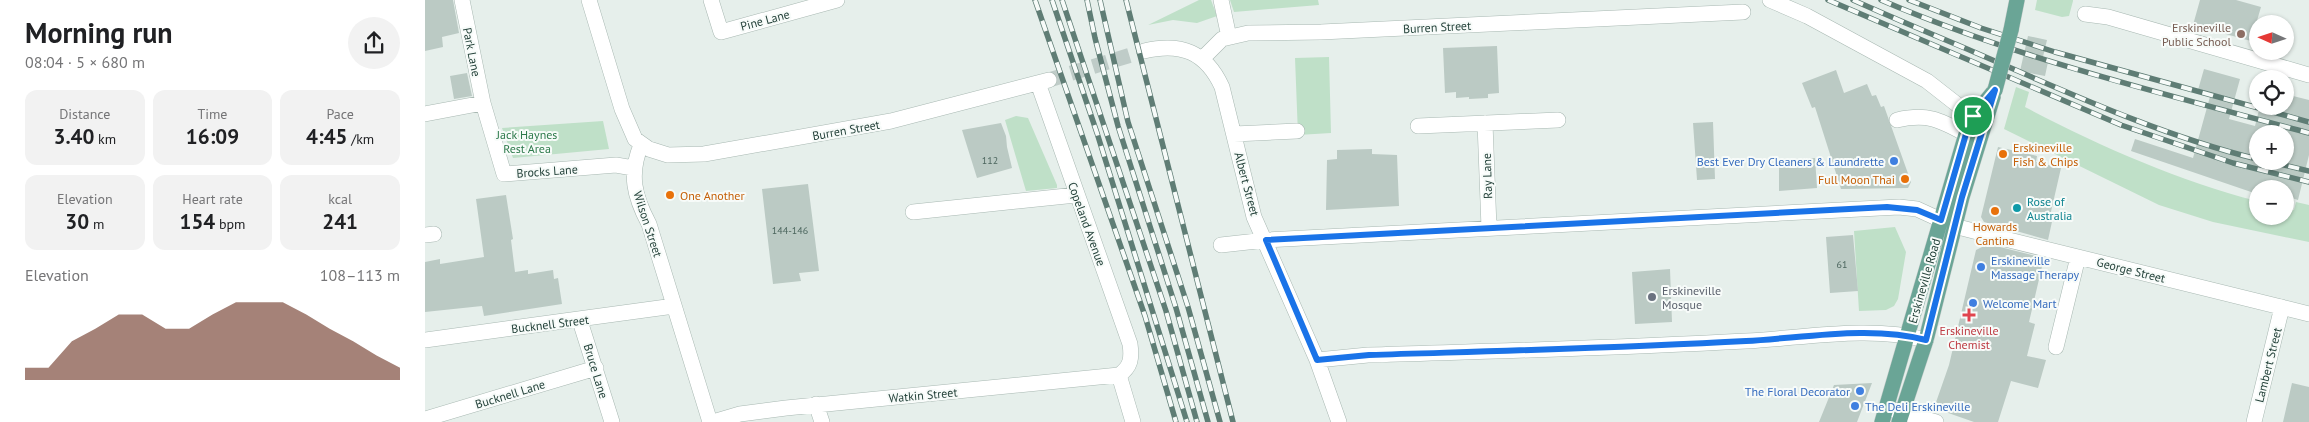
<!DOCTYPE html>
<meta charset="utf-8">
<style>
body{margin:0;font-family:"PT Sans",sans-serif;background:#f2f2f2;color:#202124;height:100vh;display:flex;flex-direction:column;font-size:19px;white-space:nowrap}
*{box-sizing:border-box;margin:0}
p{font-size:16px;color:#757577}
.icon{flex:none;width:28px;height:28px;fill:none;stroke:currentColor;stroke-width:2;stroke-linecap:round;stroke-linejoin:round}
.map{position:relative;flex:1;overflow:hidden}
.details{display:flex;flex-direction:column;background:#fff;width:425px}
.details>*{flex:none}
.needle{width:32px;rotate:273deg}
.fabs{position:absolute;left:1824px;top:15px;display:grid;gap:10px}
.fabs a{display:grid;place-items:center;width:45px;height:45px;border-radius:50%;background:#fff;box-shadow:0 1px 4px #0004;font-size:25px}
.pin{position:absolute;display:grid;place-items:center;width:42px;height:42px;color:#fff;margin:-21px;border:2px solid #fff;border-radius:50%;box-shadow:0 1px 5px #0007}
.round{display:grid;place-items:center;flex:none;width:52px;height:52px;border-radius:26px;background:#f2f2f2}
.summary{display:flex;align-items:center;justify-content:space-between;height:85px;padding:0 25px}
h1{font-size:28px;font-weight:700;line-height:38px}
.metrics{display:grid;grid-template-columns:repeat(3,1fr);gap:8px;height:85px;padding:5px 25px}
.metrics div{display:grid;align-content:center;border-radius:12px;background:#f2f2f2;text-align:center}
.metrics b{font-size:21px;font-weight:700}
.metrics small{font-size:14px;font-weight:400}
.metrics p{font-size:14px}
.chart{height:140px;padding:10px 25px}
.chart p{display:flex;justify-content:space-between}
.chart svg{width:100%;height:90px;margin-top:5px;fill:#7f4e3f;opacity:.7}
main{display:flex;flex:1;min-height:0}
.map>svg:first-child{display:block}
</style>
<main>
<section class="details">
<div class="summary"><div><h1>Morning run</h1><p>08:04 · 5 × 680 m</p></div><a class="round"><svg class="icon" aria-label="share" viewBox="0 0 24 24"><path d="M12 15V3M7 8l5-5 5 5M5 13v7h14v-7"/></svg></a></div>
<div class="metrics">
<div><p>Distance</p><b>3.40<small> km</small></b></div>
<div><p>Time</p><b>16:09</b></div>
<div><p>Pace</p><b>4:45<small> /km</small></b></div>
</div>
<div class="metrics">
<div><p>Elevation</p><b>30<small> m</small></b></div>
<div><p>Heart rate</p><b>154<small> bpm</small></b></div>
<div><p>kcal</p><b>241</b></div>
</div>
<div class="chart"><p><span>Elevation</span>108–113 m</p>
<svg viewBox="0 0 160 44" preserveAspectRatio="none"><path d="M0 44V38L10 38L20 25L30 19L40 12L50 12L60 19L70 19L80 12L90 6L100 6L110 6L120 12L130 19L140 25L150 32L160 38V44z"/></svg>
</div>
</section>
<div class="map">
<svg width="1884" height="422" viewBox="0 0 1884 422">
<rect width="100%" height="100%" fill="#e6efeb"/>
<!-- green -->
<path fill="#bfe0c8" d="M774,0h12l6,16 -20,7 -24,-3 -25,5z
M805,0h88l1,5 -85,7z
M1612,0h36v1l-4,15 -7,1 -27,-7z
M904,57l2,76 -33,2 -3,-77z
M1591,87l13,5 -4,15c74,39 152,73 232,94v15h28v-8l9,2 2,-8 13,3v37l-96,-20 -54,-17 -155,-76z
M591,116l12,2 29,67v3l-31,3 -21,-71z
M178,121l6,28 -96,9 -11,-30z
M1470,227l11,25 -8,47 -4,7 -8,4 -27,1 -5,-80z"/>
<!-- building -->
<path fill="#bbcac4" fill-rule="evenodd" d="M0,0h28l6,33 -17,4 1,10 -18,4z
M1775,0h36l25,7 -10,34 -58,-16z
M1603,36l19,4 -5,21 6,1 -3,14 -25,-5z
M1072,46l2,47 -11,1v4l-19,1v-2l-13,1v-6l-11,1 -2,-45z
M1779,69l36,10 -11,40 26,7 5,-20h25v-12l24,6v55l-11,45 -13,-4v-7h-28v5l-126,-43 4,-12 58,19 18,-65 -13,-3zM1832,134h28v27h-28z
M1411,70l8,23 23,-9 5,12 4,-1 5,12 3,-1 27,76 -3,6 -67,1 -26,-82 -3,1 -10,-25z
M42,73l5,23 -18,3 -4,-23z
M1288,122l2,57 -18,1 -4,-57z
M576,123l5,13 1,11 5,21 -35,10 -15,-48z
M1573,147l39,9 -1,6 25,6 -11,48 3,1 -5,23 -64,-18 -3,-5z
M947,149v5l25,1 2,51 -73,4 1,-50 10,-1v-9z
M1390,158l2,30 -38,3v-31z
M383,184l11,87 -20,2 2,8 -28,3 -11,-95z
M81,195l7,44 -2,1 4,32 13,-2v4l25,-4 1,9 4,-1 4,26 -78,12 -2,-10 -57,6v-50l15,-3v5l44,-7 -8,-58z
M1428,235l5,56 -28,2 -4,-56z
M1563,244l56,14 -15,64 6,2 -8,32 19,4 -8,28 -27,-7 -13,41h-24l-40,-14 15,-43 27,-115z
M1245,269l2,53 -37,2 -3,-52z
M1447,383l-15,39h-38l15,-37z
M1867,383l17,4v35h-26z"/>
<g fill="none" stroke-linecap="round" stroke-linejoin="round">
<!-- minor-tunnel -->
<path stroke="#bfccc8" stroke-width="15" stroke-dasharray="15 8" stroke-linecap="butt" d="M624,80l95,-29"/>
<!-- minor casing -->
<g stroke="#a8b8b2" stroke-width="16">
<path id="minor" d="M37,0l21,103
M164,0l33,109 13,30 14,10 19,6 36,-1 187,-33 158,-41
M286,0l10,32 116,-32
M796,0l8,37
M1345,0l37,16 120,65 46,36
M1660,14l23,3 201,58
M719,51c37,-9 62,1 78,36l32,130 63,143 22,62
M777,59l20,-20 26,-6 73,-1 422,-20
M0,114l58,-11 21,71 112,-9 17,3
M1472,120c31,-7 43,0 69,14
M1060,123l4,105
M993,126l140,-6
M809,134l63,-3
M216,145c-12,29 -7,51 8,79l61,198
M488,212l163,-17
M0,235l9,-1
M796,245l45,-5 633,-33 18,2 37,17 47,12 308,76
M155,321l32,101
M0,340l249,-34
M1631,347l22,-90
M892,360l51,-5c126,-4 252,-7 378,-14 58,-3 125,-16 180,-1
M694,375l14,47
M391,404l6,18
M1465,409l46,13
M0,419l171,-51
M288,422l27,-8 46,-6 333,-33c12,-8 13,-17 11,-31l-92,-261
M1829,422l28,-115"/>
</g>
<!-- major casing -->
<g stroke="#c2cac8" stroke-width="16">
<path id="major" d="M1586,30l6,-30
M1457,422l84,-288 7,-17 22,-27
M1474,422l27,-82 36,-143 31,-100"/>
</g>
<!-- minor -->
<use href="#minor" stroke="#fff" stroke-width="15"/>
<!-- major -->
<use href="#major" stroke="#6aa596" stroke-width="15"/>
<!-- rail casing -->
<g stroke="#5f7d75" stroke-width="5.5">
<path id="rail" d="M610,0l110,316 31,106
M627,0l45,133 90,289
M637,0l104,311 31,111
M662,0l8,38 23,88 58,182 32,114
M675,0l28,122 60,185 32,115
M701,0l107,422
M1403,0l293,125 112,38 76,19
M1428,0c40,18 81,35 121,52 93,40 185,83 283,107
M1456,0c137,59 284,94 428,133
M1484,0l72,28 74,24 254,70
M1842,161l42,10"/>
</g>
<!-- rail -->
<use href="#rail" stroke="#f7fbf9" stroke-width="4" stroke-dasharray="11" stroke-linecap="butt"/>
<!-- major-bridge casing -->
<g stroke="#c2cac8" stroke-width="16" stroke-linecap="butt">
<path id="major-bridge" d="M1570,90l16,-60"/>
</g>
<!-- major-bridge -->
<use href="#major-bridge" stroke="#6aa596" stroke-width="15"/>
</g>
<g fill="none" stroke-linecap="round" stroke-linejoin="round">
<!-- route casing -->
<g stroke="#fff" stroke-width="10">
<path id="route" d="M1570,90l-33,107 -36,143c-55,-15 -123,-2 -180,1 -126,7 -252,10 -377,14l-52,5 -51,-120 621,-33 30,3 24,10 25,-86 7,-18z"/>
</g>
<!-- route -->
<use href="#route" stroke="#1a73e8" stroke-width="6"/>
</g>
<!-- markers -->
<circle fill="#8d6e63" stroke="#f7fbf9" stroke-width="2" cx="1816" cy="34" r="5"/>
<g fill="#e8710a" stroke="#f7fbf9" stroke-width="2">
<circle cx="1578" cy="154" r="5"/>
<circle cx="1480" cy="179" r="5"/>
<circle cx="245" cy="195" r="5"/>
<circle cx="1570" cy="211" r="5"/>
</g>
<g fill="#3f7fe0" stroke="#f7fbf9" stroke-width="2">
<circle cx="1469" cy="161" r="5"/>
<circle cx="1556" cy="267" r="5"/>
<circle cx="1548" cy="303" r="5"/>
<circle cx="1435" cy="391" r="5"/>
<circle cx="1430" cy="406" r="5"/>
</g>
<circle fill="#0f9aa8" stroke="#f7fbf9" stroke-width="2" cx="1592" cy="208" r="5"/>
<circle fill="#6b7280" stroke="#f7fbf9" stroke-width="2" cx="1227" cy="297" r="5"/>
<path fill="#e0444e" stroke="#f7fbf9" stroke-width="2" d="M1541.5 307.5h5v5h5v5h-5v5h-5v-5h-5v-5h5z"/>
<g text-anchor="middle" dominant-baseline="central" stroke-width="4" stroke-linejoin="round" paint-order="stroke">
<!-- number labels -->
<g font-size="10" fill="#4a645c">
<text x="565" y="160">112</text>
<text x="365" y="230">144-146</text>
<text x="1417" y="264">61</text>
</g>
<!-- street labels -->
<g font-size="12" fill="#24423a" stroke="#f7fbf9">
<text transform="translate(340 20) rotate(-15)">Pine Lane</text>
<text transform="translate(1012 27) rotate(-3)">Burren Street</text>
<text transform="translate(47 52) rotate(79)">Park Lane</text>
<text transform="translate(421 130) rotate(-10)">Burren Street</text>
<text transform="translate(122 171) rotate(-4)">Brocks Lane</text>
<text transform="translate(1062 176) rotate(-92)">Ray Lane</text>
<text transform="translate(822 184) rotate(75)">Albert Street</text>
<text transform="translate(223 224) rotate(72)">Wilson Street</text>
<text transform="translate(662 224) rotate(70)">Copeland Avenue</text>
<text transform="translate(1706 270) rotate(14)">George Street</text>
<text transform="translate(1499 281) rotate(-74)">Erskineville Road</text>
<text transform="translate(125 324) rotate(-7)">Bucknell Street</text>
<text transform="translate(1843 365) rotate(-76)">Lambert Street</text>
<text transform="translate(171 371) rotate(73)">Bruce Lane</text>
<text transform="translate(85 394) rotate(-17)">Bucknell Lane</text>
<text transform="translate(498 395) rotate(-5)">Watkin Street</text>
</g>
<!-- education labels -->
<g font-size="12" fill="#785e54" stroke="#f7fbf9" text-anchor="end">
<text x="1806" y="27">Erskineville<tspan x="1806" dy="14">Public School</tspan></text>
</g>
<!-- park labels -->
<g font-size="12" fill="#2d7a4b" stroke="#f7fbf9">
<text x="102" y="134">Jack Haynes<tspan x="102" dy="14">Rest Area</tspan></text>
</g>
<!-- food labels -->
<g font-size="12" fill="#c56008" stroke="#f7fbf9" text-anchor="start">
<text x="1588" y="147">Erskineville<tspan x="1588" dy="14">Fish &amp; Chips</tspan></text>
<text x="1470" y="179" text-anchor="end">Full Moon Thai</text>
<text x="255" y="195">One Another</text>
<text x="1570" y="226" text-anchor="middle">Howards<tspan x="1570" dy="14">Cantina</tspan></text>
</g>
<!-- shop labels -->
<g font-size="12" fill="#366cbe" stroke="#f7fbf9" text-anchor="start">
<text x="1459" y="161" text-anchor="end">Best Ever Dry Cleaners &amp; Laundrette</text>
<text x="1566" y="260">Erskineville<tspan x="1566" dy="14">Massage Therapy</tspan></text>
<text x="1558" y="303">Welcome Mart</text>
<text x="1425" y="391" text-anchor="end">The Floral Decorator</text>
<text x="1440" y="406">The Deli Erskineville</text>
</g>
<!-- culture labels -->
<g font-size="12" fill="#0d838f" stroke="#f7fbf9" text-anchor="start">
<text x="1602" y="201">Rose of<tspan x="1602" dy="14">Australia</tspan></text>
</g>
<!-- worship labels -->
<g font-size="12" fill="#5b616d" stroke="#f7fbf9" text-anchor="start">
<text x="1237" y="290">Erskineville<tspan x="1237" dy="14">Mosque</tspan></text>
</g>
<!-- health labels -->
<g font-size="12" fill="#be3a42" stroke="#f7fbf9">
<text x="1544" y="330">Erskineville<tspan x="1544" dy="14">Chemist</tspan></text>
</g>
</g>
</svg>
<div class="fabs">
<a><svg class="needle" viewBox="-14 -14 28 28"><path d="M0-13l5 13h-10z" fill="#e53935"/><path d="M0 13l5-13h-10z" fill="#757577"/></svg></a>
<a><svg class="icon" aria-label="locate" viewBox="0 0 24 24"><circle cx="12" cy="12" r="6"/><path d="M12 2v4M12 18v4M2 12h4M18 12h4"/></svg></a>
<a>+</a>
<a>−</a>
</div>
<div class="pin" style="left:1548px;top:116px;background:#1e9e55"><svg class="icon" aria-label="arrive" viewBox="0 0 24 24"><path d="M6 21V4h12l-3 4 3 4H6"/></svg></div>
</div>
</main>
